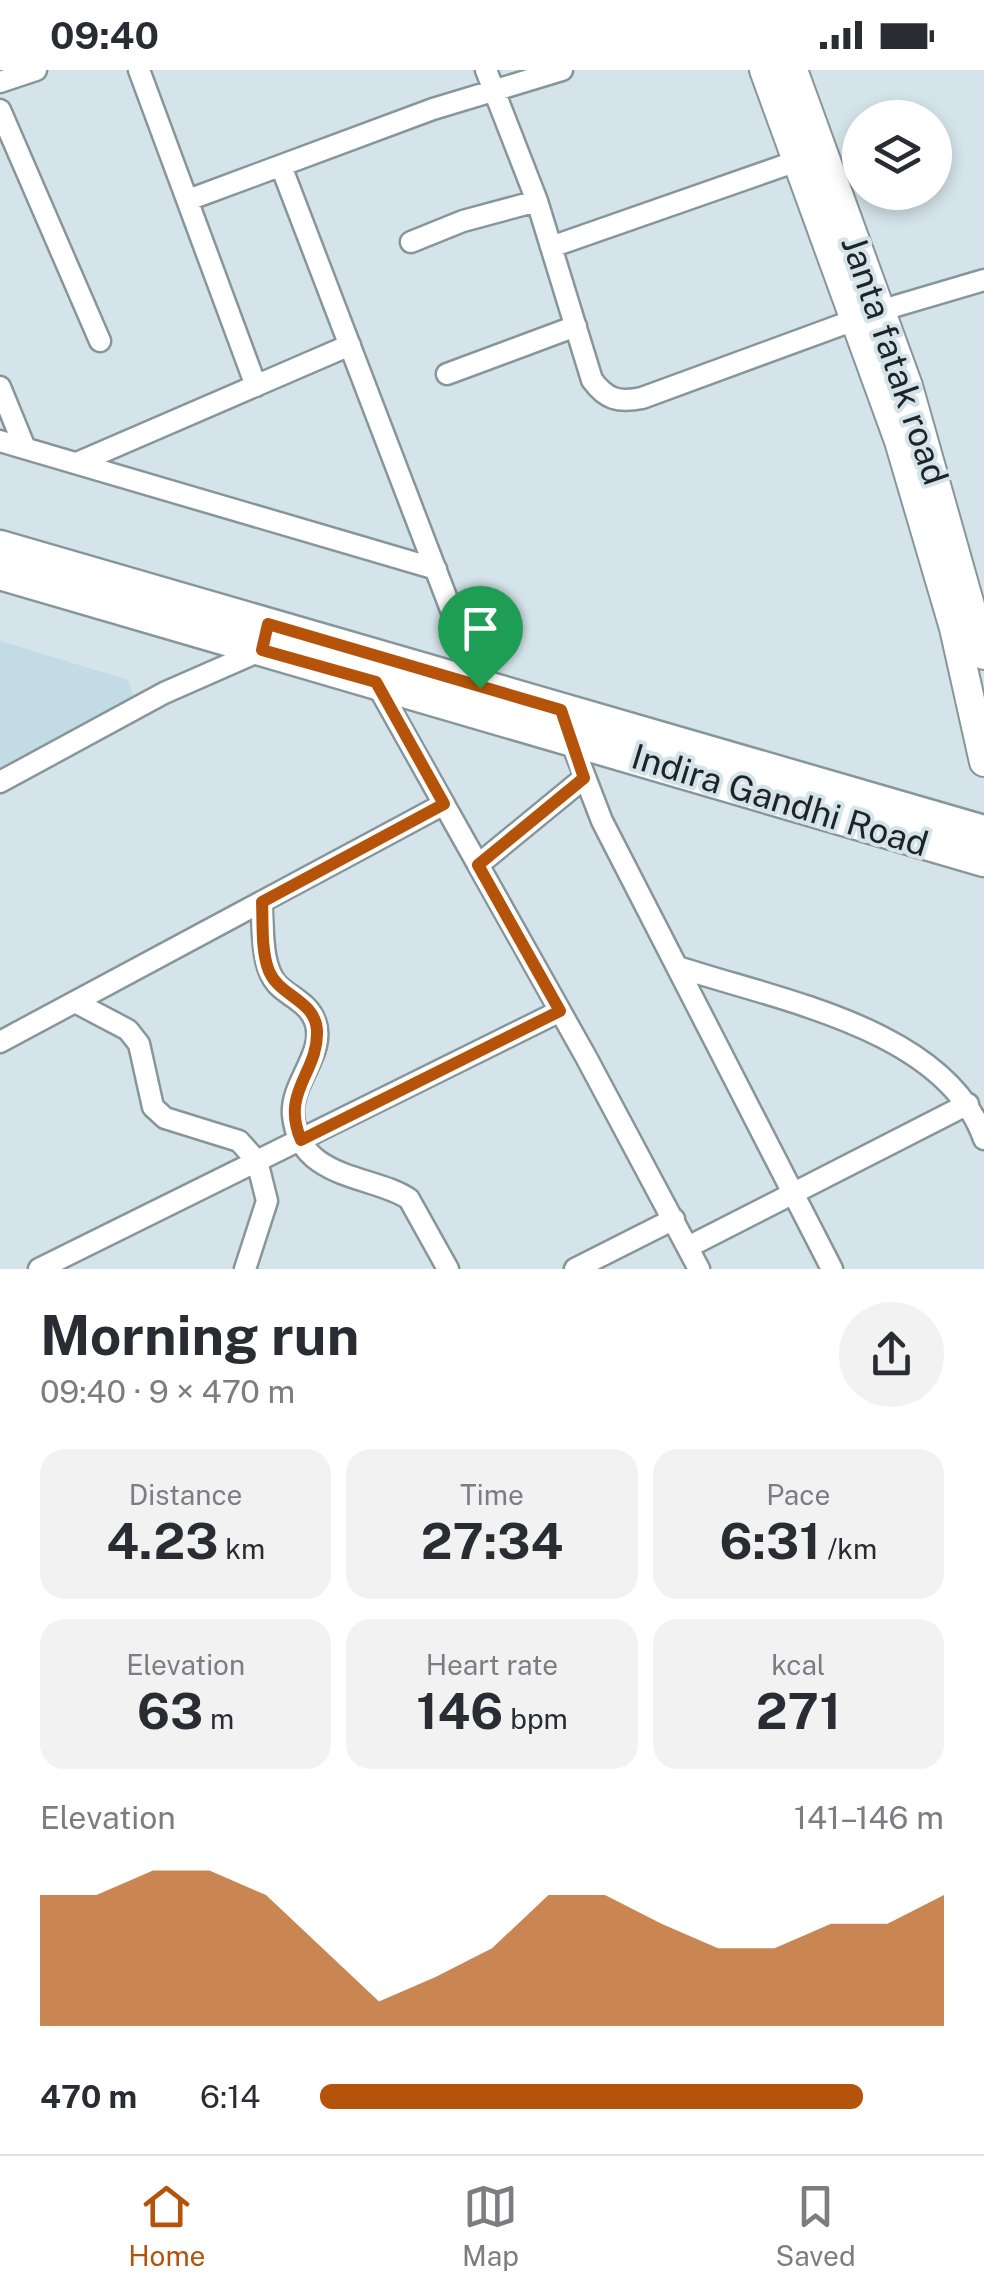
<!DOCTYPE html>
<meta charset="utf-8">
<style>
body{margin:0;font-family:"Public Sans",sans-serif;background:#f2f2f3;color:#2b2b33;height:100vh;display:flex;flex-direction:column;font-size:38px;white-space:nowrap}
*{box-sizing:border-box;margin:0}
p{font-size:32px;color:#7c7c81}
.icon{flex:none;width:55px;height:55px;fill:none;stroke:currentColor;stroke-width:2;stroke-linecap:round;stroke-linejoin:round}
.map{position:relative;height:1199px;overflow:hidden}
.sheet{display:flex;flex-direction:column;background:#fff;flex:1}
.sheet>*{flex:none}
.fabs{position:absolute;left:842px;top:30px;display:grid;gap:20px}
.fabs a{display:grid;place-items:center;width:110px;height:110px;border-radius:50%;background:#fff;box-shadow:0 5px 15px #0003;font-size:50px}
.pin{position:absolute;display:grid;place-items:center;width:85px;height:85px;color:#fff;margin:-102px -42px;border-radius:50% 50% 50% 0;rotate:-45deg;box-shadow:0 0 10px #0007}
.pin .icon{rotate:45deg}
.round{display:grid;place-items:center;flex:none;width:105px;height:105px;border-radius:52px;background:#f2f2f3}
.overview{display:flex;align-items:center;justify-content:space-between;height:170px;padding:0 40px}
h1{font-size:55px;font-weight:700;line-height:75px}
.figures{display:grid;grid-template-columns:repeat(3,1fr);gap:15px;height:170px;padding:10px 40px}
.figures div{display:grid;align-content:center;border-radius:25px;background:#f2f2f3;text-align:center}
.figures b{font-size:50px;font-weight:700}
.figures small{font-size:28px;font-weight:400}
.figures p{font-size:28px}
.chart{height:280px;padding:20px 40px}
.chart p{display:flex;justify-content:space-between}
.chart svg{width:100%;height:180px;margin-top:10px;fill:#b45309;opacity:.7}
ul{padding:0 40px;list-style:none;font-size:32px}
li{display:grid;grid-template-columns:160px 120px 1fr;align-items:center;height:75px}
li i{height:25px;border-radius:12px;background:#b45309}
.status{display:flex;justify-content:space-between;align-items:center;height:70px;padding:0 50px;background:#fff;direction:ltr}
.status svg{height:28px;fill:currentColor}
.tabs{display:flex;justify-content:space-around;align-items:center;height:140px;border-top:2px solid #e1e1e2;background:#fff;font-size:28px;color:#7c7c81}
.tabs a{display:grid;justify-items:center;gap:5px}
.tabs .active{color:#b45309}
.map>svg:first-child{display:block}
</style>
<div class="status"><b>09:40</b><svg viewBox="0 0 49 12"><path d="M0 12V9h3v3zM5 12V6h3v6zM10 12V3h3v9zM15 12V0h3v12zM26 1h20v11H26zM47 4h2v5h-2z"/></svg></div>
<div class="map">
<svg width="984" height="1199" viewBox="0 0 984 1199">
<rect width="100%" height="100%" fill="#d4e4ea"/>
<!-- built -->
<path fill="#c2dbe4" d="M0,571l128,39 12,34 -140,59z"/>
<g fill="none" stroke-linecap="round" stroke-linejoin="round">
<!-- minor casing -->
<g stroke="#87969b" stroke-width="25">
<path id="minor" d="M139,0l117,316
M486,0l51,131 55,179c14,19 26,23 50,18l237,-87 105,-31
M0,12l36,-12
M0,40l100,231
M281,96l200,522
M188,130l245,-91 129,-39
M411,172l52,-21 74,-20
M551,177l246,-86
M447,304l129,-48
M0,317l25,61
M0,371l436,128
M77,393l273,-118
M376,613l210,374 113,212
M570,668l32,83 230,448
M0,712l164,-89 98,-43
M478,795l106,-87
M261,832c3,25 -1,62 16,82 12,13 31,18 38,37 12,31 -25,62 -22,94 6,66 82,60 116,84l39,70
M678,897c100,33 268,62 306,172
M75,932l53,28 11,14 14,63 12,11 74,23 18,20 10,40 -22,68
M0,972l444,-238
M688,1177l280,-143
M39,1199l521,-258
M575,1199l99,-50"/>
</g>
<!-- tertiary casing -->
<g stroke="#87969b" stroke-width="32">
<path id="tertiary" d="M764,0l135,371 55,187 30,134
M793,0l115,316 76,269"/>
</g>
<!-- secondary casing -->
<g stroke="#87969b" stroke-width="35">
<path id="secondary" d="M0,476l984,285
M0,504l984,287"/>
</g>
<!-- minor -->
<use href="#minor" stroke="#fff" stroke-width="20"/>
<!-- tertiary -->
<use href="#tertiary" stroke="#fff" stroke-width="28"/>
<!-- secondary -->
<use href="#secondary" stroke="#fff" stroke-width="30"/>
</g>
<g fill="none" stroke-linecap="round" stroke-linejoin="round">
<!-- route casing -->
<g stroke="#fff" stroke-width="20">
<path id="route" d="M268,554l293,86 23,68 -106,87 82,146 -259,129c-21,-49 18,-67 16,-110 -2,-30 -38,-34 -48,-59 -8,-20 -6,-47 -7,-69l182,-98 -68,-122 -114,-32z"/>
</g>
<!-- route -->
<use href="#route" stroke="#b45309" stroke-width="12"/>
</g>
<g text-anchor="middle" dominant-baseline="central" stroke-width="8" stroke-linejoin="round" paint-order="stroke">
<!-- street labels -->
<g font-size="35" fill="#1e2426" stroke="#d4e4ea">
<text transform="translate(895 290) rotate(71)">Janta fatak road</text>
<text transform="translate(780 730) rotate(17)">Indira Gandhi Road</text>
</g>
</g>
</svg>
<div class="fabs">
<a><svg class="icon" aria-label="layers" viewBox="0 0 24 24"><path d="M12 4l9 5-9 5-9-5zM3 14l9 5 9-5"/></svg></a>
</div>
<div class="pin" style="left:480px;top:618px;background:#1e9e55"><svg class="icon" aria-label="arrive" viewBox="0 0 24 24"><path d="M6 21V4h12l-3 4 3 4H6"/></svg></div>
</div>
<section class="sheet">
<div class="overview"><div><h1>Morning run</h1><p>09:40 · 9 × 470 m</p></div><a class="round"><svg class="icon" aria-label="share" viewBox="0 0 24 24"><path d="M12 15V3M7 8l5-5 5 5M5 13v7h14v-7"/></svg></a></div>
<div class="figures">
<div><p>Distance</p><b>4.23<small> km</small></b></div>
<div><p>Time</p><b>27:34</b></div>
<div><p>Pace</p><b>6:31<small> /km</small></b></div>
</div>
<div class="figures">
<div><p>Elevation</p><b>63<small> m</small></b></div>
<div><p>Heart rate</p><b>146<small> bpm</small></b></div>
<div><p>kcal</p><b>271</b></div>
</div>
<div class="chart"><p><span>Elevation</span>141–146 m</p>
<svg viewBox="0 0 160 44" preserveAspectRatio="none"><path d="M0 44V12L10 12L20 6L30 6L40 12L50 25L60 38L70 32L80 25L90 12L100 12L110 19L120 25L130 25L140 19L150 19L160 12V44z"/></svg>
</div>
<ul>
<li><b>470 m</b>6:14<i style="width:87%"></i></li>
</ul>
</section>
<nav class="tabs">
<a class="active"><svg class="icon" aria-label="home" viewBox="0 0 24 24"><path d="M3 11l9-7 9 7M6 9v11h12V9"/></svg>Home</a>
<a><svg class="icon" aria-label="map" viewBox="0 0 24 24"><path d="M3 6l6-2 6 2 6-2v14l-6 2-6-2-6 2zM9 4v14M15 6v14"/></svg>Map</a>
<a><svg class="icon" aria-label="saved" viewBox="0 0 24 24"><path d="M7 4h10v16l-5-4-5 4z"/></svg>Saved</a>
</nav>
